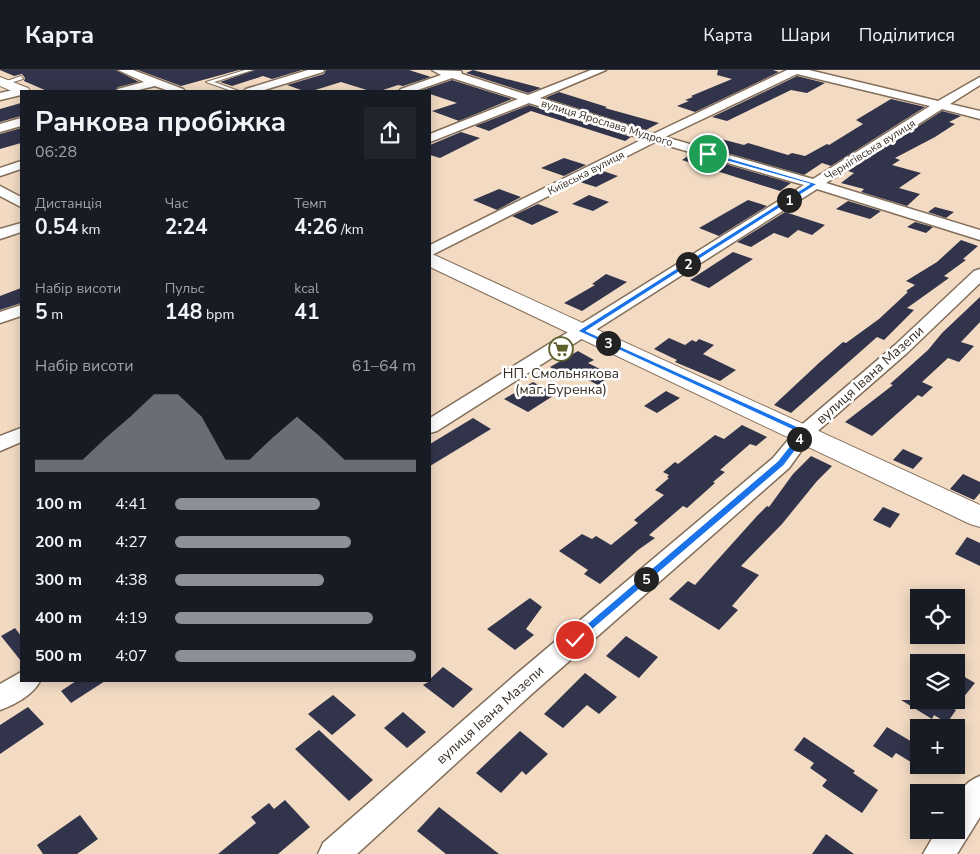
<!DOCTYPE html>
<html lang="uk">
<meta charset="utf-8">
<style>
body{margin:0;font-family:"Nunito Sans",sans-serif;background:#20242c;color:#f1f3f6;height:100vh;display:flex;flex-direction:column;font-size:19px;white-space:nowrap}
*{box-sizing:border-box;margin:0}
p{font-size:16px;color:#9ea1a6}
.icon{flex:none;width:28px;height:28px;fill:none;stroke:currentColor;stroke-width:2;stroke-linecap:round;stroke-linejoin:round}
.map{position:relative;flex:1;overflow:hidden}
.drawer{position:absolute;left:20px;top:20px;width:411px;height:592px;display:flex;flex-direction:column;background:#171b24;border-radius:0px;box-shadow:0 2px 12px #0003}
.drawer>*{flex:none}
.fabs{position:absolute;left:910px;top:519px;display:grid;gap:10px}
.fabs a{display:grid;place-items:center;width:55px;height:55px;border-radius:0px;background:#171b24;box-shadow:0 2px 12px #0003;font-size:25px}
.pin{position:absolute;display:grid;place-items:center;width:42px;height:42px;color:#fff;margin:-21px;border:2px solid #fff;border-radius:50%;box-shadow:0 1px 5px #0007}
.km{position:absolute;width:25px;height:25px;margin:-12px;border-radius:50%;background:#222;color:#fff;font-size:14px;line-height:25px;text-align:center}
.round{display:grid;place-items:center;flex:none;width:52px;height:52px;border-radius:0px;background:#20242c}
.overview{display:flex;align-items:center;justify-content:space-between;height:85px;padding:0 15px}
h1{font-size:28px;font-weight:700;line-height:38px}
.figures{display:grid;grid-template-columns:repeat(3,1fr);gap:8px;height:85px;padding:5px 15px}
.figures div{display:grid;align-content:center}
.figures b{font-size:21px;font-weight:700}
.figures small{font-size:14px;font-weight:400}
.figures p{font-size:14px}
.chart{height:140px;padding:10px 15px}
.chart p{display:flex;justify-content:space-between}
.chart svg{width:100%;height:90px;margin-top:5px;fill:#8c9099;opacity:.7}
ul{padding:0 15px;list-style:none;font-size:16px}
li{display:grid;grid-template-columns:80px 60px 1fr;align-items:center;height:38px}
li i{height:12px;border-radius:6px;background:#8c9099}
header{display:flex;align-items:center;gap:30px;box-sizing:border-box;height:70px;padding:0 25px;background:#171b24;border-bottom:1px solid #363941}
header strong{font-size:24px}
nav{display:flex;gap:28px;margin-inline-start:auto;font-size:18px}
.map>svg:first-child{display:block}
</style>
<header>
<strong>Карта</strong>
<nav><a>Карта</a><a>Шари</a><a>Поділитися</a></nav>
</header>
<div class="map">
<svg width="980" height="784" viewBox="0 0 980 784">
<rect width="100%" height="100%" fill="#f2dac3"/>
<!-- building -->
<path fill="#32344b" d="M0,0h116l23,12 -21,5 -3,4h-68l-23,-10 1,-3 -3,-4 -8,2z
M138,0h101l-58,16z
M255,0h47l-30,9 -9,-3 -31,10 -12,-4z
M326,0h83l22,7 -28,9 -5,-1 -18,6h-10l-29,-9 -29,9h-8l-17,-6 37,-11z
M473,0l26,7 42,11 -13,5 -62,-20z
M718,0h55l6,2 -84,40 -18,-6 12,-5 -4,-1 8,-3 -2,-1 41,-17 -15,-4z
M797,6l28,7 -18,10 -16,-3 -64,31 -15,-4z
M452,10l60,19 -53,22 -27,-10 25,-8 -27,-9v-3h-10z
M559,22l48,15 -2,1 54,15 -13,7 -101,-32z
M891,29l34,8 -94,59 -9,-3 -18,12 -98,-28 15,-8 23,6 4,-2 40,12 4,-2 13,3 22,-12 2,1 34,-21 -7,-4z
M21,33v13l-21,6v-13z
M529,35l102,32 -6,4 -94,-30 -42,20 -14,-5z
M942,41l19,5 -12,6 6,2 -20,13 -40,21 5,2 -8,5 29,8 -22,15 21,6 -13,12 -46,-14 3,-3 -23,-6 13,-10 -6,-2z
M21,58v15l-21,6v-15z
M461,62l19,6 -40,20 -10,-3v-10z
M691,84l100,29 -11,8 -98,-31z
M564,88l22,7 -22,11 -23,-8z
M603,101l15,5 -22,11 -16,-5z
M499,119l22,8 -24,13 -24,-10z
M589,125l20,7 -16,9 -21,-7z
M748,130l19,6 -48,30 -20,-8z
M848,131l33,10 -11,8 -34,-10z
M538,134l21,8 -27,13 -20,-9z
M935,137l19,5 -8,6 -18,-6z
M785,142l40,13 -13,10 -14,-5 -10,8 -14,-5 -23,14 -14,-5z
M915,152l18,5 -7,6 -19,-6z
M961,170l17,6 -15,13 3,1 -22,16 5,2 -42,30 7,2 -30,30 -7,-3 -86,76 -17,-8 46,-43 23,-20 3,1 33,-24 29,-27 -2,-1 9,-6 -9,-4 31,-19z
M733,182l20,7 -44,29 -19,-8z
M606,204l21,8 -45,29 -18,-8 31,-18 -3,-1z
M21,218v15l-21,7v-14z
M980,227v25l-19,20 13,4 -15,16 -11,-4 -26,24 11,5 -11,10 -4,-2 -46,41 -27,-14 48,-37 -3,-1 38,-34 14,-17z
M669,268l16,7 7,-5 4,2 3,-3 15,6 -11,9 33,16 -16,11 -45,-19 2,-2 -23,-11z
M578,281l16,9 -6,3 24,12 -14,10 -26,-13 -7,4 -15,-9z
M533,312l23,12 -28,18 -24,-13z
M666,321l14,7 -23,15 -13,-7z
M473,348l18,11 -61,37v-22z
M742,355l25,12 -11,9 -6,-2 -30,26 5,2 -12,10 2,1 -28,25 -4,-2 -34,29 6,3 -17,12 -38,34 -16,-10 4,-4 -29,-19 23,-17 10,5 4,-3 15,9 27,-22 -4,-3 30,-25 -9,-5 14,-12 -2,-1 2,-2 -6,-3 12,-10 3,2 37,-29 9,4z
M903,379l20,9 -10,11 -20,-9z
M811,386l21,10 -15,15 -35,43 -41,42 18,9 -27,31 6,4 -19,20 -50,-31 19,-18 7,4 62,-69 10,-10 2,1 24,-33z
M963,404l17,8v11l-6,7 -24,-11z
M883,437l17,7 -10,14 -17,-8z
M967,467l13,6v23l-25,-12z
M530,528l12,9 -16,22 8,6 -19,15 -28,-21z
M15,558l6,8v25l-20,-25z
M626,566l32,21 -19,21 -33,-22z
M443,597l30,22 -20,19 -30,-23 7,-4v-2z
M956,602l19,11 -21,26 2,1 -9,13 -13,-8 -2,4 -31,-19h55z
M585,603l32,24 -18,17 -12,-9 -24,23 -19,-14z
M76,611h29l-34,22 -10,-12z
M333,625l23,20 -24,20 -24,-21z
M28,637l16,17 -44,30v-29z
M403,642l23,20 -19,16 -23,-20z
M887,657l32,19v21l-23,-14 -4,5 -19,-12z
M319,660l54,50 -24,21 -54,-52z
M520,661l28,23 -22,21 -4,-4 -21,22 -25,-20z
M804,667l51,34 -2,2 25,17 -16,23 -40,-27 5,-6 -17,-12 4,-5 -20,-13z
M285,730l25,27 -32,27h-60l38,-31 -5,-6 18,-14 5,6z
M439,737l60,47h-53l-29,-23z
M80,745l18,24 -21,15h-34l-6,-9z
M826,764l28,20h-42z"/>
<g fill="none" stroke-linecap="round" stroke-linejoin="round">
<!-- lane casing -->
<g stroke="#836e59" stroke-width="2">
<path id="lane" d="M245,0h8l-39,12 25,9h-7l-26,-9z
M21,6l2,3 -19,6 -3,-2z"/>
</g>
<!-- street casing -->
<g stroke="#836e59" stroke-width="3">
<path id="street" d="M118,0h15l50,19 2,2h-16l-14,-5 -21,5h-17l1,-2 26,-7z
M308,0h16l-1,2 -62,19h-17l2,-2z
M432,0l29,1 1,3 66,21 63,-25h15l-66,28 113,36 134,-64h22l129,31 42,-24v8l-30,19 30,7v8l-38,-10 -116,74 154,47v10l-163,-51 -380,242 -7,2v-15l374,-233 -149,-43 -225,114v-11l213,-106 -114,-36 -99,39v-8l88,-35 -66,-21 -37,13h-16l2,-2 40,-14zM797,4l133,32 -117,73 -148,-42z
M22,18l6,3h-7v4l-21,5v-7z
M21,48v8l-21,6v-8z
M21,91v8l-21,7v-8z
M0,116l21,11v10l-21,-11z
M21,153v9l-21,7v-10z
M980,199v14l-73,70 -95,83 -23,32 -255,224 -177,162h-39l5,-11 191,-167 259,-218 25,-30 97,-83 79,-74z
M21,235v11l-21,7v-11z
M21,358v14l-21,9v-15z
M21,602v9h19c-7,14 -26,24 -40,29v-26z
M980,706v41l-23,37h-34l14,-24h19c0,-23 -2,-44 24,-54z"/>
</g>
<!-- secondary casing -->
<g stroke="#836e59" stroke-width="2">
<path id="secondary" d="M0,7l28,11 2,3h-9v4l-21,-9z
M430,183l550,252v22l-10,-3 -540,-257z"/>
</g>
<!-- lane -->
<use href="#lane" fill="#fff" fill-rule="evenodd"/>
<!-- street -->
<use href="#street" fill="#fff" fill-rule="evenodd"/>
<!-- secondary -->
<use href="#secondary" fill="#fff" fill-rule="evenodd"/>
</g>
<!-- route -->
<path fill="#1a73e8" stroke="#fff" d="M708,82l109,32 -231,147 223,101 -25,33 -209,179 -3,-1v-6l206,-176 22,-28 -222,-102 232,-147 -104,-29z"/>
<!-- icons -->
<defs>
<g id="supermarket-ring" transform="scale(1.25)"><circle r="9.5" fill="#fff" stroke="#5f5f2c" stroke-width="1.5"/><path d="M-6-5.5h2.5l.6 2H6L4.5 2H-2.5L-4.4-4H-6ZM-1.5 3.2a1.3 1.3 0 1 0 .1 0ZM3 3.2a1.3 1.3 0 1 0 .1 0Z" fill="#5f5f2c"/></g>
</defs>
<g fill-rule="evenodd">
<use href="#supermarket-ring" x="561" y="279"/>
</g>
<g text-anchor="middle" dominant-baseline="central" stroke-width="5" stroke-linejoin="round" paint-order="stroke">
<!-- far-street labels -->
<g font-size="11" fill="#382f26" stroke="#fff">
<text transform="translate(607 53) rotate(17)">вулиця Ярослава Мудрого</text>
<text transform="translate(870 80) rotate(-32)">Чернігівська вулиця</text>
<text transform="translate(586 103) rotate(-27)">Київська вулиця</text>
</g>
<!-- poi labels -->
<g font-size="14" fill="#382f26" stroke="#fff">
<text x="561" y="303">НП. Смольнякова<tspan x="561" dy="16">(маг. Буренка)</tspan></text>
</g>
<!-- street labels -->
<g font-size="14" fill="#382f26" stroke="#fff">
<text transform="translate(870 305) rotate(-42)">вулиця Івана Мазепи</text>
<text transform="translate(490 645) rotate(-42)">вулиця Івана Мазепи</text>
</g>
</g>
</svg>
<div class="fabs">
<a><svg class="icon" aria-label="locate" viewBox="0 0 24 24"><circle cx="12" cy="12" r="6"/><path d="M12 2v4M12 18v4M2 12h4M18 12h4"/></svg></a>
<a><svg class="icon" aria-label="layers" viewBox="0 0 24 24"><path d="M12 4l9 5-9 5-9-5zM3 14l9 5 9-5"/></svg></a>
<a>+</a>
<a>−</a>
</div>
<div class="pin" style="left:708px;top:84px;background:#1e9e55"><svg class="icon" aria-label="arrive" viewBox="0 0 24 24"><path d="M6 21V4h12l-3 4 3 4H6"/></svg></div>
<div class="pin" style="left:575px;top:570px;background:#d93025"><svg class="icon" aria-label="check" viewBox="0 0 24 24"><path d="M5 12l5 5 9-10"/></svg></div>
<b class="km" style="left:789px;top:130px">1</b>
<b class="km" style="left:688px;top:194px">2</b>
<b class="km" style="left:608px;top:273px">3</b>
<b class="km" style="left:799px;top:369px">4</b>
<b class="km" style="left:646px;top:509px">5</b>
<section class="drawer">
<div class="overview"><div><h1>Ранкова пробіжка</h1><p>06:28</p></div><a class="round"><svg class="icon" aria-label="share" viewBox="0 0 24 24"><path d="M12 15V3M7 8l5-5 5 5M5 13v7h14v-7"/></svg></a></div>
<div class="figures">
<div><p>Дистанція</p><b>0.54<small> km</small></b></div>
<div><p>Час</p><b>2:24</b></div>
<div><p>Темп</p><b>4:26<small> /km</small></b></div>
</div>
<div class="figures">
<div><p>Набір висоти</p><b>5<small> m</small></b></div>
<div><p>Пульс</p><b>148<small> bpm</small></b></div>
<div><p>kcal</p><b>41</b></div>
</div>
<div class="chart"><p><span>Набір висоти</span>61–64 m</p>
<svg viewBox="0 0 160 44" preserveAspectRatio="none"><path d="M0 44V38L10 38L20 38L30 27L40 17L50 6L60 6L70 17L80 38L90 38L100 27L110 17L120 27L130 38L140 38L150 38L160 38V44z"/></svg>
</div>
<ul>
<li><b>100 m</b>4:41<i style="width:60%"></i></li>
<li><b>200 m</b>4:27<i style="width:73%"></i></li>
<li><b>300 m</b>4:38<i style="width:62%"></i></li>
<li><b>400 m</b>4:19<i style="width:82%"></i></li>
<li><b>500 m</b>4:07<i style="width:100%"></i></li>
</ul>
</section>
</div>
